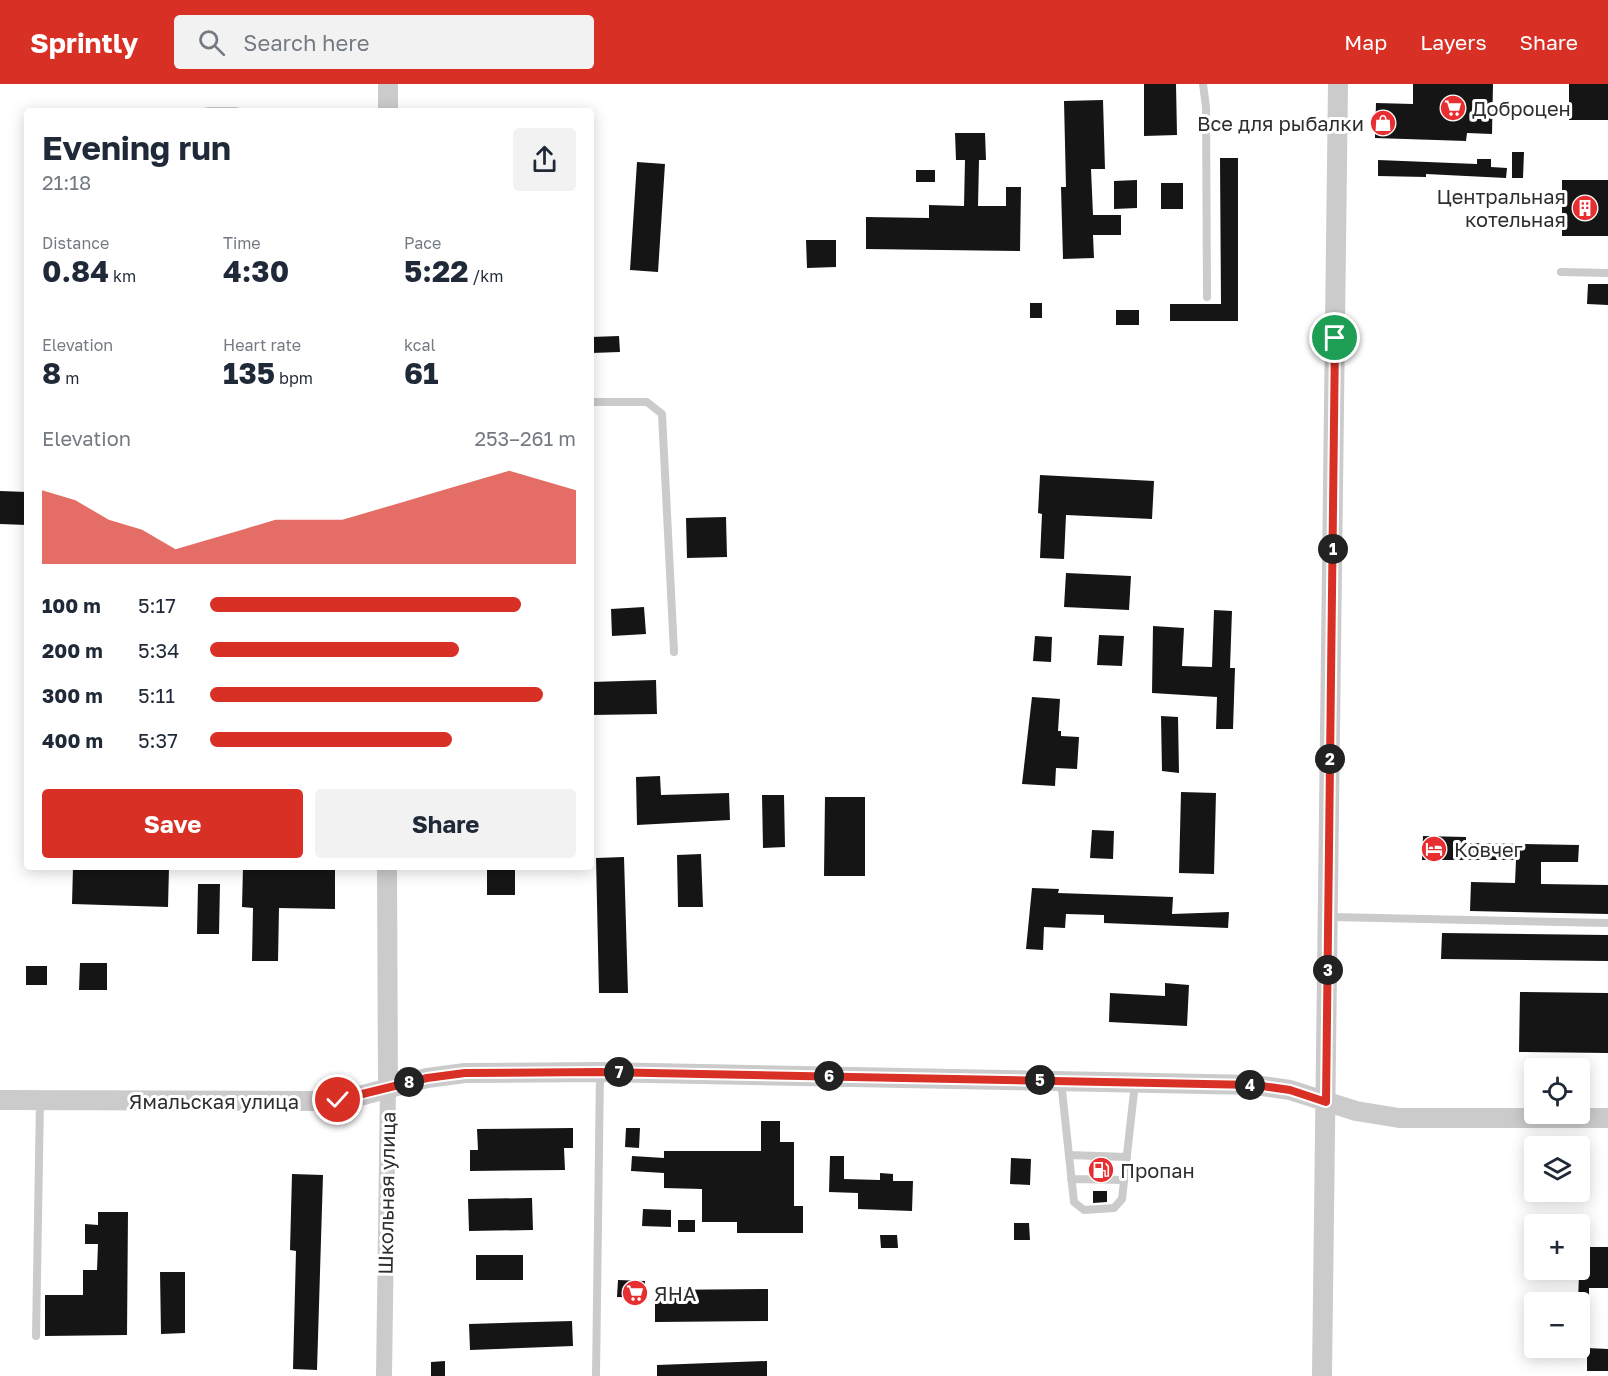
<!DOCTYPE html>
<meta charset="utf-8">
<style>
body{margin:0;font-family:"Golos Text",sans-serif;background:#f2f2f3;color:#1f2937;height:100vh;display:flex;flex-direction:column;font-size:22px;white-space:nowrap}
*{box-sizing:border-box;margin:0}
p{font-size:20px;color:#747a83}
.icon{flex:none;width:33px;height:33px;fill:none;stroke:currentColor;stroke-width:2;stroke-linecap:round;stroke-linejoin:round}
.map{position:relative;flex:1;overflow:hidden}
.drawer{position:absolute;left:24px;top:24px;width:570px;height:762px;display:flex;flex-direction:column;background:#fff;border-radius:6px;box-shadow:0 3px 15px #0003}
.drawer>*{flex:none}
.controls{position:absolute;left:1524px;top:974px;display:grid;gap:12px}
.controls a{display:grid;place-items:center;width:66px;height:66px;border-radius:6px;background:#fff;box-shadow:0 3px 15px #0003;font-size:30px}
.pin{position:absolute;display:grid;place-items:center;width:51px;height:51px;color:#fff;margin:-26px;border:3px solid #fff;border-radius:50%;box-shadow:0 2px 6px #0007}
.km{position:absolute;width:30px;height:30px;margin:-15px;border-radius:50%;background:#222;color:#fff;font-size:16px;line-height:30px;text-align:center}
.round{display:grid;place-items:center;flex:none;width:63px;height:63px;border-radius:6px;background:#f2f2f3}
.headline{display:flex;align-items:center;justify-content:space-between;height:102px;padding:0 18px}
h1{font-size:33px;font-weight:700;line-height:45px}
.stats{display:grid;grid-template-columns:repeat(3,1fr);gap:9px;height:102px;padding:6px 18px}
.stats div{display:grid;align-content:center}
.stats b{font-size:30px;font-weight:700}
.stats small{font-size:16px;font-weight:400}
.stats p{font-size:16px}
.chart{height:168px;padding:12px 18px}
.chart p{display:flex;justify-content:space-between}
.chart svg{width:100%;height:108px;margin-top:6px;fill:#d93025;opacity:.7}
.primary-button{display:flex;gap:12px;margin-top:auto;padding:12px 18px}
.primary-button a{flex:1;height:69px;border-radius:6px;background:#d93025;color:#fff;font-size:24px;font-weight:700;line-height:69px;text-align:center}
.primary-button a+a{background:#f2f2f3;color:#1f2937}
ul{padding:0 18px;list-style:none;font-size:20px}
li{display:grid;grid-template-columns:96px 72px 1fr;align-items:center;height:45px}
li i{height:15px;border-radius:8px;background:#d93025}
header{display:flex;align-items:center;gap:36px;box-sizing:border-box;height:84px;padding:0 30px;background:#d93025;color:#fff}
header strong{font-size:28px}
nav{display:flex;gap:33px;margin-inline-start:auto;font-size:21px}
.search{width:420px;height:54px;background:#f2f2f3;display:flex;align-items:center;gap:15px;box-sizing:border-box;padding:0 21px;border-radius:6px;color:#747a83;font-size:22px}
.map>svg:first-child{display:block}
</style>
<header>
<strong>Sprintly</strong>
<div class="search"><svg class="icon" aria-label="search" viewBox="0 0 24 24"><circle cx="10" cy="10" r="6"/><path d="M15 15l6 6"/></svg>Search here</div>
<nav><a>Map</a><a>Layers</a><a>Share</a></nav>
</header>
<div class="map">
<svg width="1608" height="1292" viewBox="0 0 1608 1292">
<rect width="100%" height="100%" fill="#fff"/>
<!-- building -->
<path fill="#151515" d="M1144,0h32l1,51 -33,1z
M1413,0h80l-1,50 -25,-1 -1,8 -91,-3 1,-35 37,1z
M1569,0h39v36h-39z
M1103,16l2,69h-14l2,46h28v20h-28l1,23 -31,1 -2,-72h5l-2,-86z
M955,49h30l1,27h-7l-1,46h28v-19h15l-1,64 -154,-2v-32l63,1v-13l35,1 1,-46h-9z
M1512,68h12l-1,26h-11z
M1220,74h18v163h-68v-17h51z
M1477,75h14v8l16,1 -1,10 -80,-4v3l-48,-1v-16l99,4z
M637,78l28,2 -7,108 -28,-2z
M916,86h19v12h-19z
M1137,96v28l-23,1v-28z
M1562,96h46v56h-46z
M1161,99h22v26h-22z
M806,156h30v27l-29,1z
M1588,200h20v21l-21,-1z
M1030,219h12v15h-12z
M1116,226h23v15h-23z
M619,252l1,16 -29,1v-16z
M1040,391l114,6 -2,38 -86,-4 -2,44 -24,-1 2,-44 -4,-1z
M0,407l27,1v33l-27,-1z
M726,433l1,40 -40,1 -1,-40z
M1066,489l65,3 -2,34 -65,-3z
M644,523l2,27 -34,2 -1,-27z
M1214,526l18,1 -2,57h5l-2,61h-17l1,-32 -65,-4 1,-67 31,2 -2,38 30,1z
M1099,551l25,1 -2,30 -25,-1z
M1035,552l17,1 -1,25 -18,-1z
M656,596l1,34 -66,1v-33z
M1032,613l28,2 -2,32h3v5l18,1 -2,32 -21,-1 -1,18 -33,-2z
M1161,632l17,1 1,56 -17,-2z
M660,692l1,19 68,-2 1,27 -93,5 -1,-48z
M1181,708l35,1 -2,81 -35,-1z
M762,711h22l1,52 -22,1z
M825,713h40v79h-41z
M1092,746l22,1 -1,28 -23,-1z
M1423,752l43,1v6l113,2 -1,17h-37v22l67,1v29l-138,-3 1,-29 44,1 1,-23h-94z
M701,770l2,53h-25l-1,-52z
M624,773l4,136h-29l-3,-135z
M73,783h96l-1,40 -96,-3z
M243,783h92v42l-56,-1 -1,53h-26l1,-53 -11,-1z
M487,783h28v28h-28z
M198,800h22l-1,50h-22z
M1032,804l27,1 -1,4 115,4 -1,17 57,-2 -1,16 -124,-5v-8l-38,-1 -1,14 -21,-1 -1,23 -17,-1z
M1442,849l166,2v26l-167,-2z
M80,879h27v27h-28z
M26,882h21v19h-21z
M1165,899l24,2 -2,41 -78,-4 1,-29 55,3z
M1520,908l88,1v60l-89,-1z
M761,1037h19v21h14v64h9v27h-66v-11h-35v-33l-38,-1v-15l-33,-2 1,-15 32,2v-7h97z
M573,1044v20h-9l1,22 -95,1v-21h8l-1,-21z
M626,1044h14l-1,20 -14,-1z
M830,1072h14v23l36,1v-7l13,1v7h20l-1,30 -54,-2v-16l-29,-1z
M1011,1074l20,1 -1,26 -20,-1z
M292,1090l31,1 -6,195 -24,-1 3,-118 -6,-1z
M1093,1107h14v11l-14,1z
M532,1114l1,32 -64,1 -1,-32z
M643,1125l28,1v17l-29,-1z
M98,1128h30l-1,123 -82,1v-41h38v-25h14l1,-26h-13v-20l13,1z
M678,1136h17v12h-17z
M1014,1139h15l1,17h-16z
M880,1151h17l1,13h-17z
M1580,1163h28v41h-19v14h-11z
M476,1171h47v25h-47z
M160,1188h25v61l-24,1z
M618,1196l27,1 -1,17 -27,-1z
M768,1205v32l-113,1v-32z
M572,1237l1,25 -103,4 -1,-26z
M1587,1264l21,1v22h-21z
M445,1277v15h-14v-14z
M767,1277v15h-110v-11z"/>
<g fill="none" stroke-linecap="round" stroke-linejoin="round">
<!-- service -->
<path stroke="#cbcbcb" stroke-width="8" d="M1203,0l3,23 1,190
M208,27h28
M1561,188l47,1
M591,318h56l15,12 12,238
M1333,833l275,6
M1061,997l13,121 10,8 30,-2 8,-9 13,-116
M1069,1071l58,2
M1071,1095l53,1
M36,1252l4,-236
M596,1292l4,-304"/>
<!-- minor -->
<path stroke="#cbcbcb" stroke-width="16" d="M384,1292l4,-288"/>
<!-- tertiary -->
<path stroke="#cbcbcb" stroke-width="20" d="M388,27v-27
M387,783l1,221
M0,1016l321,1 31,-3 75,-20 38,-5 135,-1 655,13 35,5 66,21 43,7h209
M1322,1292l16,-1292"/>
</g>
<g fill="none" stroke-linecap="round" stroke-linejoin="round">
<!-- route casing -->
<g stroke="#fff" stroke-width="12">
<path id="route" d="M338,1016l89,-22 38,-5 135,-1 655,13 35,5 36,12 9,-764"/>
</g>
<!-- route -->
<use href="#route" stroke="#d93025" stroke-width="8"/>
</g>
<!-- icons -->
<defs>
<g id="supermarket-disc" transform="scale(1.35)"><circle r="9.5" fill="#e72e31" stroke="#fff"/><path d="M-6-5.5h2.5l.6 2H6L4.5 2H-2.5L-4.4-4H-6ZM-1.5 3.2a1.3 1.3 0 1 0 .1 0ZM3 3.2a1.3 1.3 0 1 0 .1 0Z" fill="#fff"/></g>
<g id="shop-disc" transform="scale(1.35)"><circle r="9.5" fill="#e72e31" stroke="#fff"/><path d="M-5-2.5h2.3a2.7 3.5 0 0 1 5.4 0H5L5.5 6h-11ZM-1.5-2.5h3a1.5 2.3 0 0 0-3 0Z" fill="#fff"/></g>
<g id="building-disc" transform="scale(1.35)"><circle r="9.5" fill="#e72e31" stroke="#fff"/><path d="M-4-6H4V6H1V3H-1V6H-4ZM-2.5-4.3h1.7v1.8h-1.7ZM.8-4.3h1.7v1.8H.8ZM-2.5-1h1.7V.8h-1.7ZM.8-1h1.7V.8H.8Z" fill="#fff"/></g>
<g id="hotel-disc" transform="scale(1.35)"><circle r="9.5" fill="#e72e31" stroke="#fff"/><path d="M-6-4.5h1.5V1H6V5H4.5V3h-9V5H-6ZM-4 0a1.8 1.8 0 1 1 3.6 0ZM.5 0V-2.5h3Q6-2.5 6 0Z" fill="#fff"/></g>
<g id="fuel-disc" transform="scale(1.35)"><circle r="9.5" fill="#e72e31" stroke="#fff"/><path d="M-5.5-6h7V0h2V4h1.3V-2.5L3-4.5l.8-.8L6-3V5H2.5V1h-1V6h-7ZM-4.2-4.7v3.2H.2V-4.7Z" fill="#fff"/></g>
</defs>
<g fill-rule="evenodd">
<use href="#supermarket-disc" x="1453" y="24"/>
<use href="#shop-disc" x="1383" y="39"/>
<use href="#building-disc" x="1585" y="124"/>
<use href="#hotel-disc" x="1434" y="765"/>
<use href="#fuel-disc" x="1101" y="1086"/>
<use href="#supermarket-disc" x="635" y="1209"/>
</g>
<g text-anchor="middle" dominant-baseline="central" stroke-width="6" stroke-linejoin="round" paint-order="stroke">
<!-- poi labels -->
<g font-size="20" fill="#2e2e2e" stroke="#fff" text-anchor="start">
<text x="1472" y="24">Доброцен</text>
<text x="1364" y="39" text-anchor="end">Все для рыбалки</text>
<text x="1566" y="112" text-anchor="end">Центральная<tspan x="1566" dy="23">котельная</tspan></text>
<text x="1454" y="765">Ковчег</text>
<text x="1120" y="1086">Пропан</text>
<text x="654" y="1209">ЯНА</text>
</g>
<!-- street labels -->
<g font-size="20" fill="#2e2e2e" stroke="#fff">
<text x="214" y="1017">Ямальская улица</text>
<text transform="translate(386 1109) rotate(-89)">Школьная улица</text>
</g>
</g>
</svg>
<div class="controls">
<a><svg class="icon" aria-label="locate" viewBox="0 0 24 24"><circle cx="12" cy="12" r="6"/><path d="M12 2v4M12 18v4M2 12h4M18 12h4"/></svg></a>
<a><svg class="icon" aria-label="layers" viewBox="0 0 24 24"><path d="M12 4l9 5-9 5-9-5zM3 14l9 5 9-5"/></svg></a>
<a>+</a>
<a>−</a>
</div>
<div class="pin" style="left:1335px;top:254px;background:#1e9e55"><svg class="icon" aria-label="arrive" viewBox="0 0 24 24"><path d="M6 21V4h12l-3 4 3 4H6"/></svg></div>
<div class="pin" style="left:338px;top:1016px;background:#d93025"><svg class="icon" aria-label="check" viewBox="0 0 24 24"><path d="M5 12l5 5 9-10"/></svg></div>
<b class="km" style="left:1333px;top:465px">1</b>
<b class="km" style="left:1330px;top:675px">2</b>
<b class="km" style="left:1328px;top:886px">3</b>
<b class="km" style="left:1250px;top:1001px">4</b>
<b class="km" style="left:1040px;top:996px">5</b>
<b class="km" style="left:829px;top:992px">6</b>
<b class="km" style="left:619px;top:988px">7</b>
<b class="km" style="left:409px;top:998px">8</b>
<section class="drawer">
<div class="headline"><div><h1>Evening run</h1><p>21:18</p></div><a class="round"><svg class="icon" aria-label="share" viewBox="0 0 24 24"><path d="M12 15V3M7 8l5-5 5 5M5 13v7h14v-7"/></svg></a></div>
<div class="stats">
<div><p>Distance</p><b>0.84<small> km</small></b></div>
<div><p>Time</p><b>4:30</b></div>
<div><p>Pace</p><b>5:22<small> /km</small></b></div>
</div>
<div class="stats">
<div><p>Elevation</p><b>8<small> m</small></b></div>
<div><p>Heart rate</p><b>135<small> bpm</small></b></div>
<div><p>kcal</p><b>61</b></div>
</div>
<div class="chart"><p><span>Elevation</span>253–261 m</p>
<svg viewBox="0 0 160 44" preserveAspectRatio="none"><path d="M0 44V14L10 18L20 26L30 30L40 38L50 34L60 30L70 26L80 26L90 26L100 22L110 18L120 14L130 10L140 6L150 10L160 14V44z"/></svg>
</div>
<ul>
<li><b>100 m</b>5:17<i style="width:85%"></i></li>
<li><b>200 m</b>5:34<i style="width:68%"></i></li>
<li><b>300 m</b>5:11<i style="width:91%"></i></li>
<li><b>400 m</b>5:37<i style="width:66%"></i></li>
</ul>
<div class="primary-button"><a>Save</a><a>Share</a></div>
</section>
</div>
